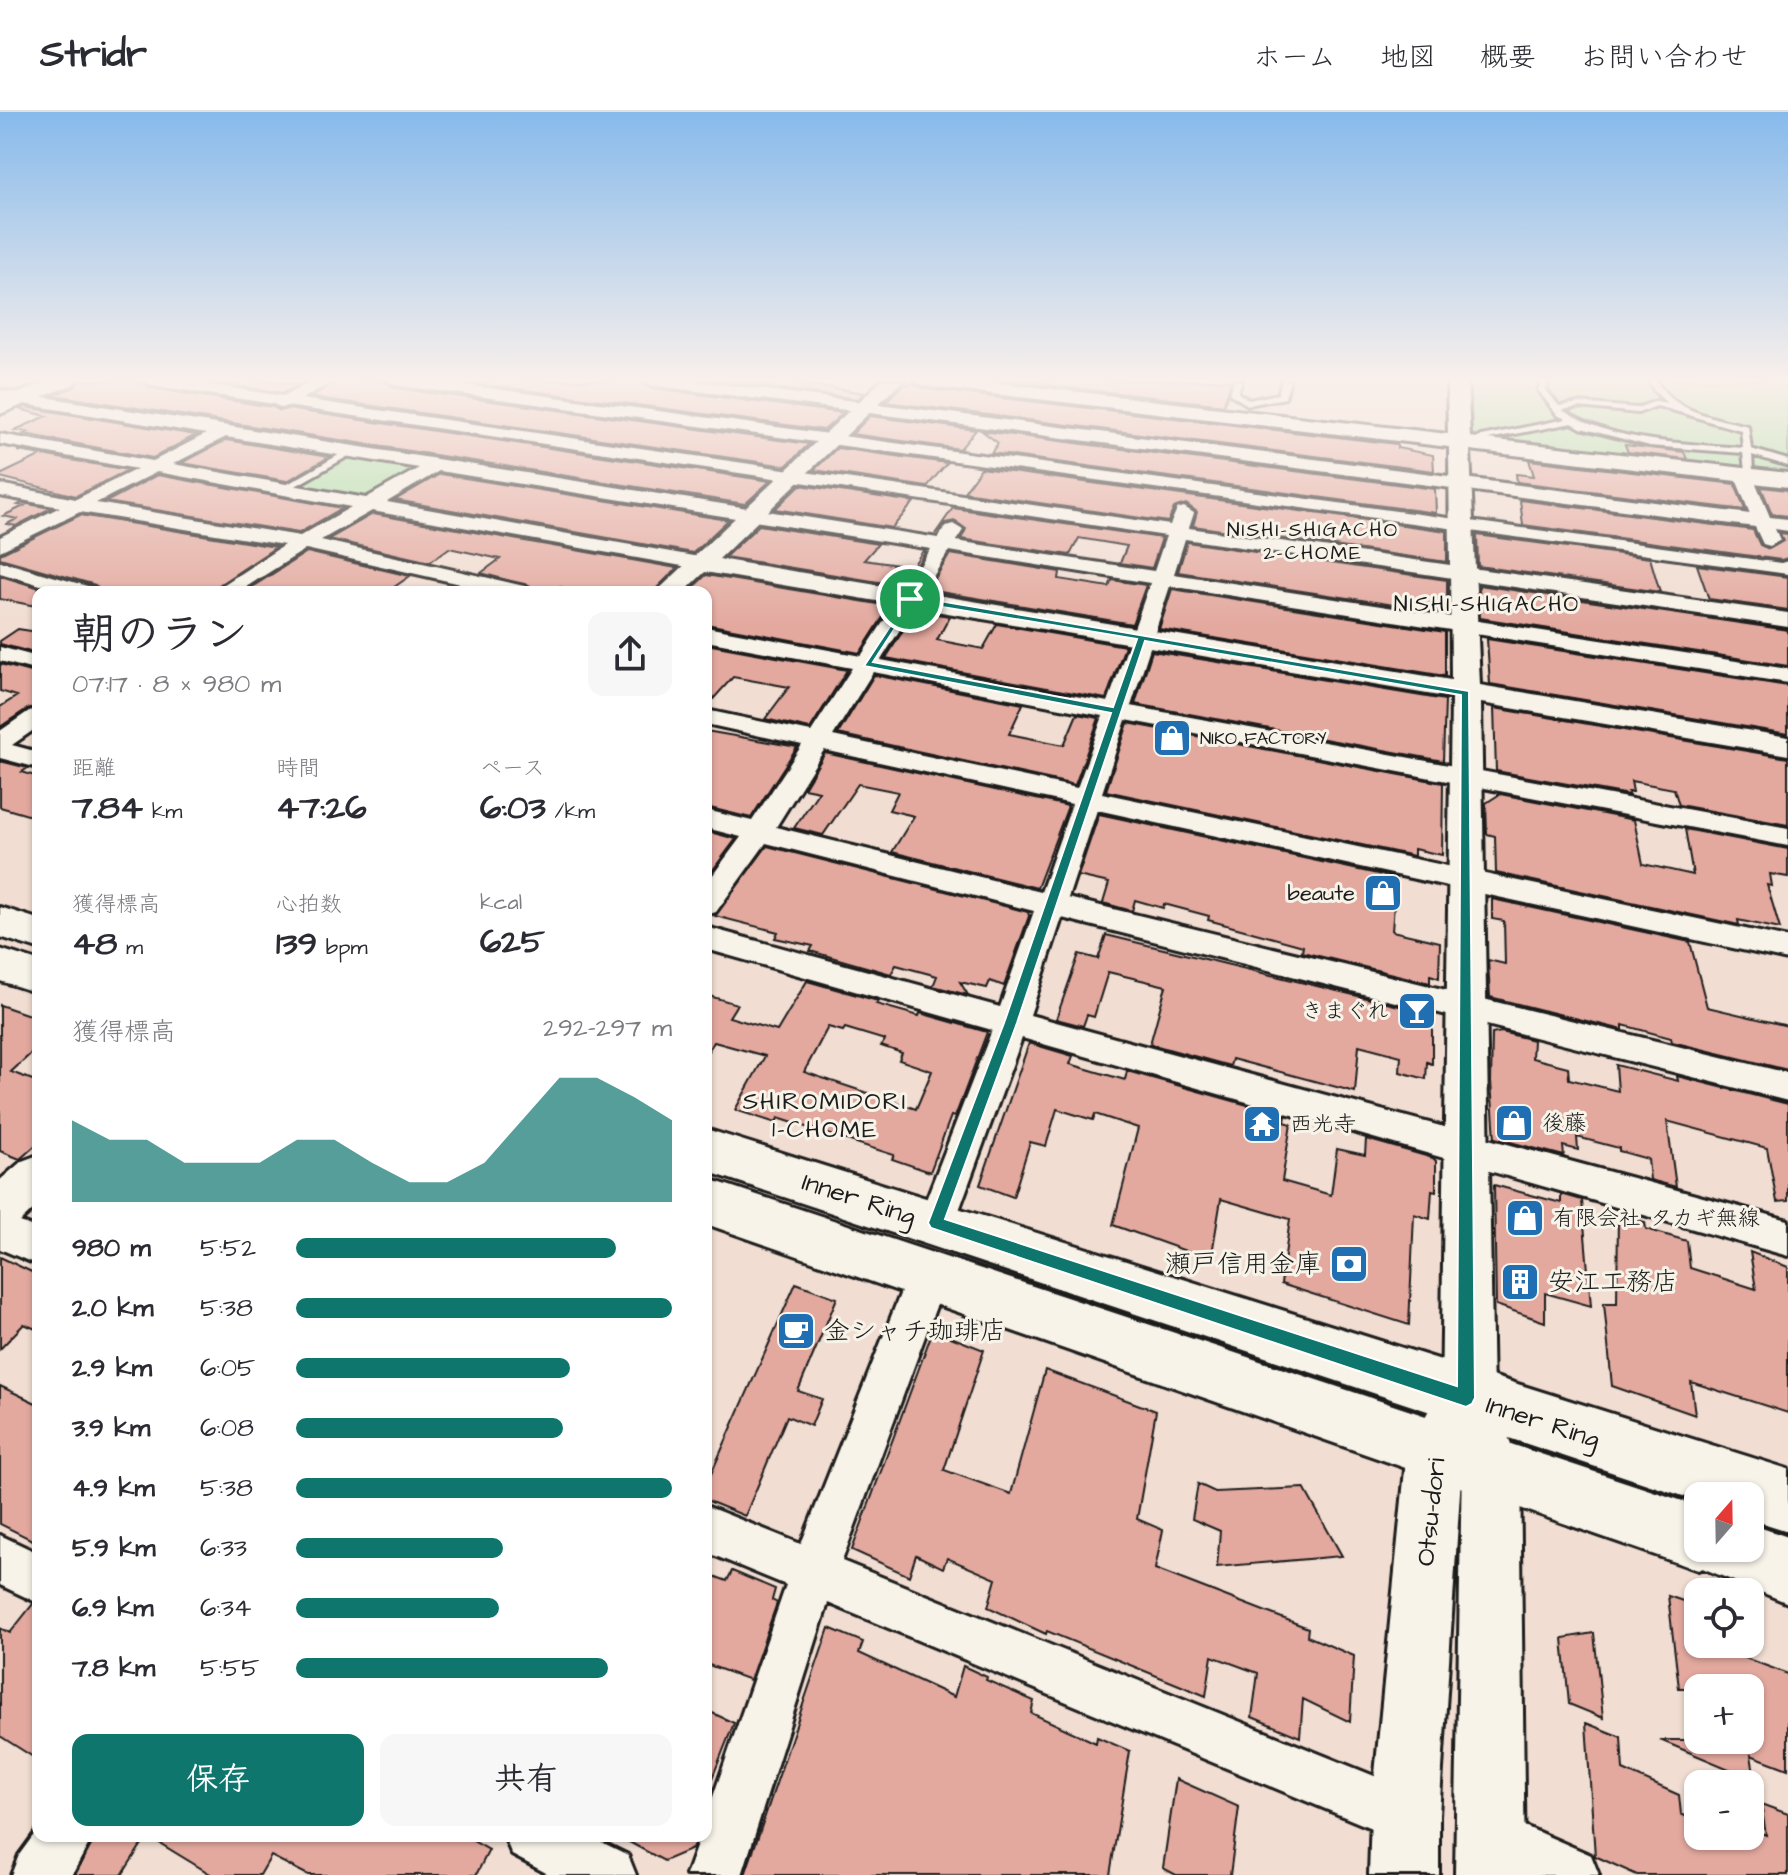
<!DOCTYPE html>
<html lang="ja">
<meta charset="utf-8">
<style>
body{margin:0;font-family:"Architects Daughter","Klee One",sans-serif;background:#f7f7f7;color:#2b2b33;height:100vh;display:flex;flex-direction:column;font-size:30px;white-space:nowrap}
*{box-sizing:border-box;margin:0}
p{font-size:26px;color:#7c7c81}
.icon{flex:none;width:44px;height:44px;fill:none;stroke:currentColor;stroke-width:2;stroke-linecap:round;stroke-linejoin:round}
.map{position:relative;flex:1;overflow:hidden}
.details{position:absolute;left:32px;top:474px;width:680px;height:1256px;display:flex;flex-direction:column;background:#fff;border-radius:16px;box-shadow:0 2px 6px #0004}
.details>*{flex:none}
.needle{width:52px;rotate:20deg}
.tools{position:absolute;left:1684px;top:1370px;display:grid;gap:16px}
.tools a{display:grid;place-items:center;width:80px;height:80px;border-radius:16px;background:#fff;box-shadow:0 2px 6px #0004;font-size:40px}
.pin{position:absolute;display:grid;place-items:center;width:68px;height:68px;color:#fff;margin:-34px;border:4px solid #fff;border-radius:50%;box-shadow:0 2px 8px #0007}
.round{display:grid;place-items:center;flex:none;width:84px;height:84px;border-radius:16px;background:#f7f7f7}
.overview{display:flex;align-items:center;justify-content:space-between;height:136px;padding:0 40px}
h1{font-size:44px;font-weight:700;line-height:60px}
.figures{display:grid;grid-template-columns:repeat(3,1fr);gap:12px;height:136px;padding:8px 40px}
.figures div{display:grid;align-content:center}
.figures b{font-size:34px;font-weight:700}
.figures small{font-size:22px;font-weight:400}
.figures p{font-size:22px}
.chart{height:224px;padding:16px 40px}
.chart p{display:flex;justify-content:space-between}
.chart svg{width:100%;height:144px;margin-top:8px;fill:#0f766e;opacity:.7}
.cta{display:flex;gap:16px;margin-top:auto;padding:16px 40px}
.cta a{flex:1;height:92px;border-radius:16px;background:#0f766e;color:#fff;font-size:32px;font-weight:700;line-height:92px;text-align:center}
.cta a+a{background:#f7f7f7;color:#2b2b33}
ul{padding:0 40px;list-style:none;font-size:26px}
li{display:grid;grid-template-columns:128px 96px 1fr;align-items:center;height:60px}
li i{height:20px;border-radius:10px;background:#0f766e}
header{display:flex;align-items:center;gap:48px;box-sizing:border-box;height:112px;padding:0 40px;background:#fff;border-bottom:2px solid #e1e1e2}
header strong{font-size:38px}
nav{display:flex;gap:44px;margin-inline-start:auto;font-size:28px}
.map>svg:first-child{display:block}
</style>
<header>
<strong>Stridr</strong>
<nav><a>ホーム</a><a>地図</a><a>概要</a><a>お問い合わせ</a></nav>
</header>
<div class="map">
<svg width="1788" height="1763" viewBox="0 0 1788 1763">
<rect width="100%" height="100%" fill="#f1ddd2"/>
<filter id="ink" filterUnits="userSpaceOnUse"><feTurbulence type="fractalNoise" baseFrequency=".0125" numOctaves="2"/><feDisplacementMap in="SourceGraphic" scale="16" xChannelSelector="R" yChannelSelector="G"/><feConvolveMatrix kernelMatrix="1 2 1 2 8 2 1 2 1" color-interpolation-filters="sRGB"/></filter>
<g filter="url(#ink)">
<!-- green -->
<path fill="#a7dfa2" stroke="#627e5f" stroke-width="2" d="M1470,268h318v94l-291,-34 -25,-6z
M348,343l78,12 -61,32 -71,-13z"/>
<!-- building -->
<path fill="#e3a99f" stroke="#1c1c1c" stroke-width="2" fill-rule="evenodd" d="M80,268h60l11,8 122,19 7,4 7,-2 483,72 -25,23 -691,-109 21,-8z
M200,268h63l34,5 11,-5 -25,13z
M338,268h46l11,8 414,56 -23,22 -475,-69z
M451,268h189l11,8 192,25 -19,17z
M711,268h68l85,13 -6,6z
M1001,268h230l-7,25z
M912,271l13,6 472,55v4l36,7 1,16 -549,-69 17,-16z
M25,295l171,28 -43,23 -129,-24 5,-2 -14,-2 32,-14 -28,-7z
M870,304l106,14 -16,19 -108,-15z
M982,319l453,58 1,24 -445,-60 7,-10z
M226,328l103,17 -42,24 -105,-18z
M1625,333l59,7 3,7 -59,-7z
M837,336l110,15 -20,24 -113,-17z
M18,339h1l109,19 -52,26 -76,-19v-2l42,-20z
M1529,348l206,24 10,26 -228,-28 -1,-8 18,2z
M981,356l466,63v31l-254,-36 4,-14 -11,-8 -12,4 -6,14 -204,-30z
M440,362l288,46 -35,33 -298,-53z
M157,363l185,33 -43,25 -193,-31z
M800,373l114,17 -22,26 -117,-19z
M1761,375l27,3v26l-16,-2z
M1520,388l233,30 7,15 9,4 14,-8 -3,-8 8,1v24l-7,2 -258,-35z
M22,391l29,5 -35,18 -9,-2 10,-5 -14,-3 21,-10 -6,-1z
M953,396l209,30 -10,30 -32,-5 7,-17 -48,-8 -9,17 -109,-16 5,-10 -11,-8 -10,2 -10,11z
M373,402l304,54 -24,24h-76l-17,-5 -11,5 -68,-19 19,-14 -51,-11 -19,14 -101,-23z
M80,403l196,32 -67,45h-108l-6,-7 -95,-27v-4z
M759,413l119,19 -14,16 48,7 11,-16h3l-23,35 -178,-29z
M1477,423l173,23 10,34 -182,-26z
M1187,430l260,38v33l-269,-41z
M307,440l103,24 -23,16h-143z
M950,442l110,18 -1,7 50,8 3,-7 34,5 -14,39 -204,-34z
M1697,453l91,12v33l-79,-11z
M706,463l184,31 -30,47 -154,-29v-32h-18z
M0,465l1,-1 52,16h-15l-2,14 -36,-7z
M1479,473l309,45v36l-308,-48z
M1172,477l273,43v44l-286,-47z
M915,499l35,5 -13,24 46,9 14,-25 128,22 -19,53 -220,-41z
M18,517l20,3v22l-38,-10v-3z
M1487,527l301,47v48l-298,-50z
M706,532l141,26 -37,59 -45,-10 24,-32 -56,-10 -27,30z
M1152,539l293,49 -2,61 -308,-57z
M0,552l38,10v32l-11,3 -27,18v-20l17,-11 -17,-5z
M874,563l149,29 -14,30 55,11 13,-31 22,4 -24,67 -237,-51z
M1494,596l294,50v67l-109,-20 -5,-16 -43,-8 2,11h-5l1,3 -133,-24z
M1128,611l315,60 -1,72 -28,-6v7l-308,-65z
M706,619l91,16 -46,71 -45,-11z
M825,641l243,53 -31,82 -145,-36 22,-36 -25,-6 9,-18 -40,-8 -35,51 -29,-7 25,-37 -15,-3z
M0,649l28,7 -6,4 16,5v41l-38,-11z
M1500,682l134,26 9,44 50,11 -8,-46 103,20v28l-18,-3 2,12 -5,-1 13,44 -42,-9 1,5 -243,-52 -1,-37 -8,-2 -1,-31z
M1099,702l297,64 -4,53 48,11 -1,36 -9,-3v8l-128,-31 1,-6 -95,-26 1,-4 -45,-12 -1,4 -28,-8 -3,11 -29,-8 6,-20 -31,-7z
M706,719l30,8 -30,40z
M767,734l261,66 1,4 -25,70 -14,-5 -3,7 -27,-6 8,13 -35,-9 4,-10 -41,-11 -5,9 -81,-23 3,-5 -38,-8 3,-6 -63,-16z
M1492,787l198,43 17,65 81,19v44l-116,-28 -1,-4 -48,-13v5l-133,-33 -2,-37 17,4 -1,-43 -12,-2z
M1106,823l326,79v50l-5,-2 -1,17 -26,-7 1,-16 -42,-11 -4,47 -123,-33 -2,7 -80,-22 16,-58 -58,-14 -14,45 -7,-2 -4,11 -27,-7 23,-65 19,5z
M807,869l71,20 -2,3 43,12 1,-3 67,19 -32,85 -4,-1 -21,56 -38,-13 2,-4 -116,-37 -2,5 -41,-13 30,-54 -51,-14 -8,12v-59l31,9 -8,13 48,14zM828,915l15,4 2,-3 40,12 -4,6 21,7 -3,7 33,11 -16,38 -112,-37z
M0,893l38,13v29l-27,25 27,10v61l-18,16 -20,-8z
M1501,920l32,8 -1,18 36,9 1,12 49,12 -2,-26 62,16 -1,-5 111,28v97l-11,1 -10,-54 -100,-27 9,66 -26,-7 -2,-21 -29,-8v-3l-42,-11 1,13 -15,-4 1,10 -69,-18 -4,-56 1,-48z
M1029,931l44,13 -3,8 55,16 2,-9 159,45 -1,6 6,2 -9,57 49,14 6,-46 28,6 1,-16 67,19 3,3v30l-4,-1 -2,29 -16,-5 -5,111 -128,-41 9,-65 -69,-20 -10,61 -98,-35 25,-97 -43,-14 -2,6 -36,-11 -11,37 -16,-4 -17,55 -33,-12z
M1494,1073l67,18v-9l21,6 9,106 -46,-13v29l-49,-17z
M1618,1103l27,7 1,7 41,12 3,27 66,21 -6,-37 38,15v146l-97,-31 4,33 -83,-29 -8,-83h13z
M0,1145l38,18v55l-14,-6 -24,25z
M796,1171l41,15 -39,93 24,8 -11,27 -24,-10 -42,100 -39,-16v-15z
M933,1218l51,20 -40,120 67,24 34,-124 111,41 -19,108 26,11 -8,39 153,59 -1,8 47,20 -4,66 -47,-23 -3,38 -48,-20 6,-44 -46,-17 -6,40 -159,-65 -1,3 -58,-27 8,-28 -49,-21 -4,10 -27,-13 -7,21 -57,-26z
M0,1274l38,18v139l-38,-19z
M1198,1372l17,8 89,-4 38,68 -125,11 3,-36 -28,-12z
M732,1459l43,18 -3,11 5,3 -27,77 -44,-16v-91l21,8z
M1668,1484l30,10v38h37l2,11 51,19v95l-37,-14 4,25 -95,-40h104l-7,-52h-78z
M33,1492l5,2v154l-38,-24v-108l10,5z
M829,1516l34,14 -4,11 95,44 9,-31 24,11 -1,3 48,21 -3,12 65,30 1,-6 33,14 -20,124h-365z
M1594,1521l9,85 -34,-14 -6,-66z
M706,1598l28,13 -27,68h-1z
M1586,1611l35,14 2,33 56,25 2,19 17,8v14h52v-7l16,6 -5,-31 27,10v61h-151l-42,-19z
M1176,1667l63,28 -9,68h-54l-13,-7z
M96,1724h51l-25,39h-47z
M148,1724h316l25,14 -13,25h-168l-37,-19 -11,19h-48z
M618,1724h79l-5,13 -28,12z"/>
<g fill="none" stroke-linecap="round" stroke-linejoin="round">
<!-- service casing -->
<g stroke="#1c1c1c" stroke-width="6">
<path id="service" d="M1234,268h8l-4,13 11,7 29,-6 4,-14h8l-5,18 -37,7 -18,-11z
M1542,268h8l-4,10 13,16 20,-3 58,5 19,-7 11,2 -12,-11 -7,-12h8c17,32 59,38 92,46l3,23 37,11v6l-36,-11 1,16 -4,3 -4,-3 -2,-18 -93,-7 -69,-18 -9,-5 -94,18 -1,-2 4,-3 85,-17 -9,-4 -19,-25zM1657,294c28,7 55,17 84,24l2,18c-61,-5 -128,-5 -181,-38l17,-3 59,6z
M349,337l4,3 -1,2 -67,38 -8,-2z"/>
</g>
<!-- minor casing -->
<g stroke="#1c1c1c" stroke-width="6">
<path id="minor" d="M143,268h38l102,16 32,-16h20l-33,19 868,126 7,-16 7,-2 10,6 -5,15 599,85v14l-603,-88 -11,35 614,95v14l-618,-97 -39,120 657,122v18l-662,-126 -24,73 686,145v22l-691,-150 -29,88 720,175v28l-726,-183 -32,97 758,205v36l-766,-218 -72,197 -14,5 -14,-5 -5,-12 75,-193 -286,-81v-22l294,80 34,-96 -268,-68 -50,69 -10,3v-31l35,-47 -35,-9v-18l46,11 50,-76 -96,-21v-14l105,22 41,-64 -146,-27v-14l155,29 70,-107 -492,-78 -52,31 312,55 10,6 -10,6 -327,-58 -51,29 203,46 11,6h-39l-190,-43 -68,43h-26l72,-47 -204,-33 -80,39v-14l60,-30 -60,-11v-12l76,15 61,-30 -137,-25v-10l153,27 53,-27 -206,-34v-10l938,148 8,-12 7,-2 10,6 -7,11 198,30 12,-35 -879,-130 -6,2 -7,-4 -123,-19zM226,325l193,31 -53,30 -193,-34zM157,360l194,35 -51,29 -204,-33zM949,439l201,32 -42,119 -227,-42zM873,560l230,44 -26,72 -244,-52zM824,638l248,54 -31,88 -265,-65z
M387,268h42l1352,183 7,-2v13l-1393,-189z
M643,268h44l1063,134 -16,-40 9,-5 9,5 18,43 18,2v12l-13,-2 5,11 -10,6 -7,-2 -8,-17 -1104,-142z
M0,449l94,27 4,4h-34l-64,-19z
M0,535l38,10v14l-38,-10z
M38,597v18l-26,18 26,7v16l-38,-10v-27l29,-20z
M0,1102l38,15v36l-38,-16z
M928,1144l14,5 6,13 -106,287 582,235 8,19 -8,19 -19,8 -577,-239 -86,272h-56l14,-39h6v-19l80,-232 -80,-33v-46l95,38 107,-270 6,-13z
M0,1423l38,18v50l-38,-18z
M1490,1699l101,44 8,20h-90l-38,-18 -8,-19 8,-19z
M38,1717v7h55l-21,39h-61l8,-20z
M504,1724h85l39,19 8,20h-86l-38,-20z"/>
</g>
<!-- tertiary casing -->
<g stroke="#1c1c1c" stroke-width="6">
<path id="tertiary" d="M50,268h27l-3,4 -74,30v-13z
M882,268h21l-184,179 732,121 -2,-233 -524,-61 -10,-6h60l473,54 -1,-54h20l3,57 318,36v14l-318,-37 10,235 308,52v18l-307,-52 12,695 27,69 5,408h-70l7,-414 -23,354v60h-70l2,-60 36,-366 22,-39 12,-6 10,-706 -746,-126 -21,20h-28z
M38,1043v50l-21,20 -17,6v-51l22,-19z"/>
</g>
<!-- primary casing -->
<g stroke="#1c1c1c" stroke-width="6">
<path id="primary" d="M0,795l38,12v30l-38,-12z
M0,837l38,12v32l-38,-12z
M706,1017l1082,340v62l-38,-12v-23h-52v5l-992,-330z
M706,1066l992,328v42h52v-24l38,13v66l-86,-35 -4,2 -992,-346z"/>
</g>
<!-- service -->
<use href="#service" fill="#f7f3e8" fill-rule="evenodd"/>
<!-- minor -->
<use href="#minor" fill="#f7f3e8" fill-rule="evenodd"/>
<!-- tertiary -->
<use href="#tertiary" fill="#f7f3e8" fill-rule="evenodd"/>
<!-- primary -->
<use href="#primary" fill="#f7f3e8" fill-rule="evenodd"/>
</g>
</g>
<!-- sky -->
<linearGradient id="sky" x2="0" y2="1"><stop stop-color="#87baeb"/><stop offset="0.52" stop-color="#f9f0eb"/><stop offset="1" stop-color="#f9f0eb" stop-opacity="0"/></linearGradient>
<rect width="1788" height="515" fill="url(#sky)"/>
<!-- route -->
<path fill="#0f766e" stroke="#fff" stroke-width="2" fill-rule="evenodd" d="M910,484l559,95 6,707 -3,6 -6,3 -535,-179 -3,-5 76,-200 107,-310 -247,-47zM912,490l225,37 -24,68 -240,-45zM1145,529l316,54 -4,691 -512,-167 72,-196z"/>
<!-- icons -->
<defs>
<g id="shop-square" transform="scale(2)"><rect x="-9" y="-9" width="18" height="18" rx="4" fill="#1f6fb2" stroke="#f7f3e8"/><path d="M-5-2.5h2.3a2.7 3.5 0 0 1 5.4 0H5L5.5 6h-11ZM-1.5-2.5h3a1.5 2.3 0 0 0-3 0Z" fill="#fff"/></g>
<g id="bar-square" transform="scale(2)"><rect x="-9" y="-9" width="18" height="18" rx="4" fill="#1f6fb2" stroke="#f7f3e8"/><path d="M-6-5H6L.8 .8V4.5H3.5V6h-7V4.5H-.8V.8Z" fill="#fff"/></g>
<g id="temple-square" transform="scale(2)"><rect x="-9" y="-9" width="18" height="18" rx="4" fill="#1f6fb2" stroke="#f7f3e8"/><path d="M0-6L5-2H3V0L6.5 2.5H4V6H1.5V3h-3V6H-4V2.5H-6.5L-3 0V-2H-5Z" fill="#fff"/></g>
<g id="bank-square" transform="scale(2)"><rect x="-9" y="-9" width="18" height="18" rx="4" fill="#1f6fb2" stroke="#f7f3e8"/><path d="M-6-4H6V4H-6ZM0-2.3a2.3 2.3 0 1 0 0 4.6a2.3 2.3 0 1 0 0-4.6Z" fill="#fff"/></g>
<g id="building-square" transform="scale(2)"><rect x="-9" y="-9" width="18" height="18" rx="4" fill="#1f6fb2" stroke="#f7f3e8"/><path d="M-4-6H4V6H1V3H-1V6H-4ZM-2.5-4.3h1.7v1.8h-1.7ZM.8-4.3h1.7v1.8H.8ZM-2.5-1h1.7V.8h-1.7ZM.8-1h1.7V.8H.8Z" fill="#fff"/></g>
<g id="cafe-square" transform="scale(2)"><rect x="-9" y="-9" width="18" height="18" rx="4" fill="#1f6fb2" stroke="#f7f3e8"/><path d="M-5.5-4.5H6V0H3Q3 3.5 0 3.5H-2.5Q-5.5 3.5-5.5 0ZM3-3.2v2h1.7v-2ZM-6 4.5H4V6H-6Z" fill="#fff"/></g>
</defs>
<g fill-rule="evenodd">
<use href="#shop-square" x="1172" y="626"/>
<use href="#shop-square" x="1383" y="781"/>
<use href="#bar-square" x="1417" y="899"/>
<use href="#shop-square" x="1514" y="1011"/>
<use href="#temple-square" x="1262" y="1012"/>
<use href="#shop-square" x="1525" y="1106"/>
<use href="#bank-square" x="1349" y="1152"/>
<use href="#building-square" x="1520" y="1170"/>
<use href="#cafe-square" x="796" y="1219"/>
</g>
<g text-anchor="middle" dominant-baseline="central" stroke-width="6" stroke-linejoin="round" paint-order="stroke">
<!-- far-poi labels -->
<g font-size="18" fill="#1c1c1c" stroke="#f7f3e8" text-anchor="start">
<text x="1200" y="626">NIKO FACTORY</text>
</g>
<!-- far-neighbourhood labels -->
<g font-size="20" letter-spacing="2" fill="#1c1c1c" stroke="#f7f3e8">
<text x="1313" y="418">NISHI-SHIGACHO<tspan x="1313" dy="23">2-CHOME</tspan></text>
</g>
<!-- far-quarter labels -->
<g font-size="22" letter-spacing="2" fill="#1c1c1c" stroke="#f7f3e8">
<text x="1487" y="492">NISHI-SHIGACHO</text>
</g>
<!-- poi labels -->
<g font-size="22" fill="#1c1c1c" stroke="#f7f3e8" text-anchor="start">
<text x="1355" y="781" text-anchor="end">beaute</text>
<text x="1389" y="899" text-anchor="end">きまぐれ</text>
<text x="1542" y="1011">後藤</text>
<text x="1290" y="1012">西光寺</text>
<text x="1553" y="1106">有限会社 タカギ無線</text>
</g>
<!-- neighbourhood labels -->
<g font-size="24" letter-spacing="2" fill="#1c1c1c" stroke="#f7f3e8">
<text x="825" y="990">SHIROMIDORI<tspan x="825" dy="28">1-CHOME</tspan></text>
</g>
<!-- near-street labels -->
<g font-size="26" fill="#1c1c1c" stroke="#f7f3e8">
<text transform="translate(859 1087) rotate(18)">Inner Ring</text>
<text transform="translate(1543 1310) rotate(18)">Inner Ring</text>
<text transform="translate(1431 1400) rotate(-84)">Otsu-dori</text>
</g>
<!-- near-poi labels -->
<g font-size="26" fill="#1c1c1c" stroke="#f7f3e8" text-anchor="start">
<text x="1321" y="1152" text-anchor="end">瀬戸信用金庫</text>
<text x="1548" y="1170">安江工務店</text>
<text x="824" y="1219">金シャチ珈琲店</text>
</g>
</g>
</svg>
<div class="tools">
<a><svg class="needle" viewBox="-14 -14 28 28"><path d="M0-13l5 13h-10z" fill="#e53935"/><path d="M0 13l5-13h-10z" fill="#7c7c81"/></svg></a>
<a><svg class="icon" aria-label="locate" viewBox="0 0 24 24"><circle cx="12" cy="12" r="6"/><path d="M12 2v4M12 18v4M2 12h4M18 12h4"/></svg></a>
<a>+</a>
<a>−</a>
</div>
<div class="pin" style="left:910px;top:487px;background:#1e9e55"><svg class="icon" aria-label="arrive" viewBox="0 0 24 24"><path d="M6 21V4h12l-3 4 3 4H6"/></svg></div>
<section class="details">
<div class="overview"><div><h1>朝のラン</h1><p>07:17 · 8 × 980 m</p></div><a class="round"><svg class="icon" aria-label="share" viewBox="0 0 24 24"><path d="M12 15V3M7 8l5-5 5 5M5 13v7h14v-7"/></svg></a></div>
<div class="figures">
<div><p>距離</p><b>7.84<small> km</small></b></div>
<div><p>時間</p><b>47:26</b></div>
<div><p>ペース</p><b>6:03<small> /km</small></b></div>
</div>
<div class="figures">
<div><p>獲得標高</p><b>48<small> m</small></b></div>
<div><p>心拍数</p><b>139<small> bpm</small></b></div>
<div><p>kcal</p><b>625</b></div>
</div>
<div class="chart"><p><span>獲得標高</span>292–297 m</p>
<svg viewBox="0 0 160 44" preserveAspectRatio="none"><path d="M0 44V19L10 25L20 25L30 32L40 32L50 32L60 25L70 25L80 32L90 38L100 38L110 32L120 19L130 6L140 6L150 12L160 19V44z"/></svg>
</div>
<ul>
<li><b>980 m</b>5:52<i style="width:85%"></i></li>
<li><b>2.0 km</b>5:38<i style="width:100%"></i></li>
<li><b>2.9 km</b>6:05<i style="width:73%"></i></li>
<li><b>3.9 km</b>6:08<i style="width:71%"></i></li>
<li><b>4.9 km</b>5:38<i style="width:100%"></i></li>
<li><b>5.9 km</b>6:33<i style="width:55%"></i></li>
<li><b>6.9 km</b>6:34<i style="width:54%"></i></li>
<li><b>7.8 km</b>5:55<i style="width:83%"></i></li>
</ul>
<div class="cta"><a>保存</a><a>共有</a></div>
</section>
</div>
